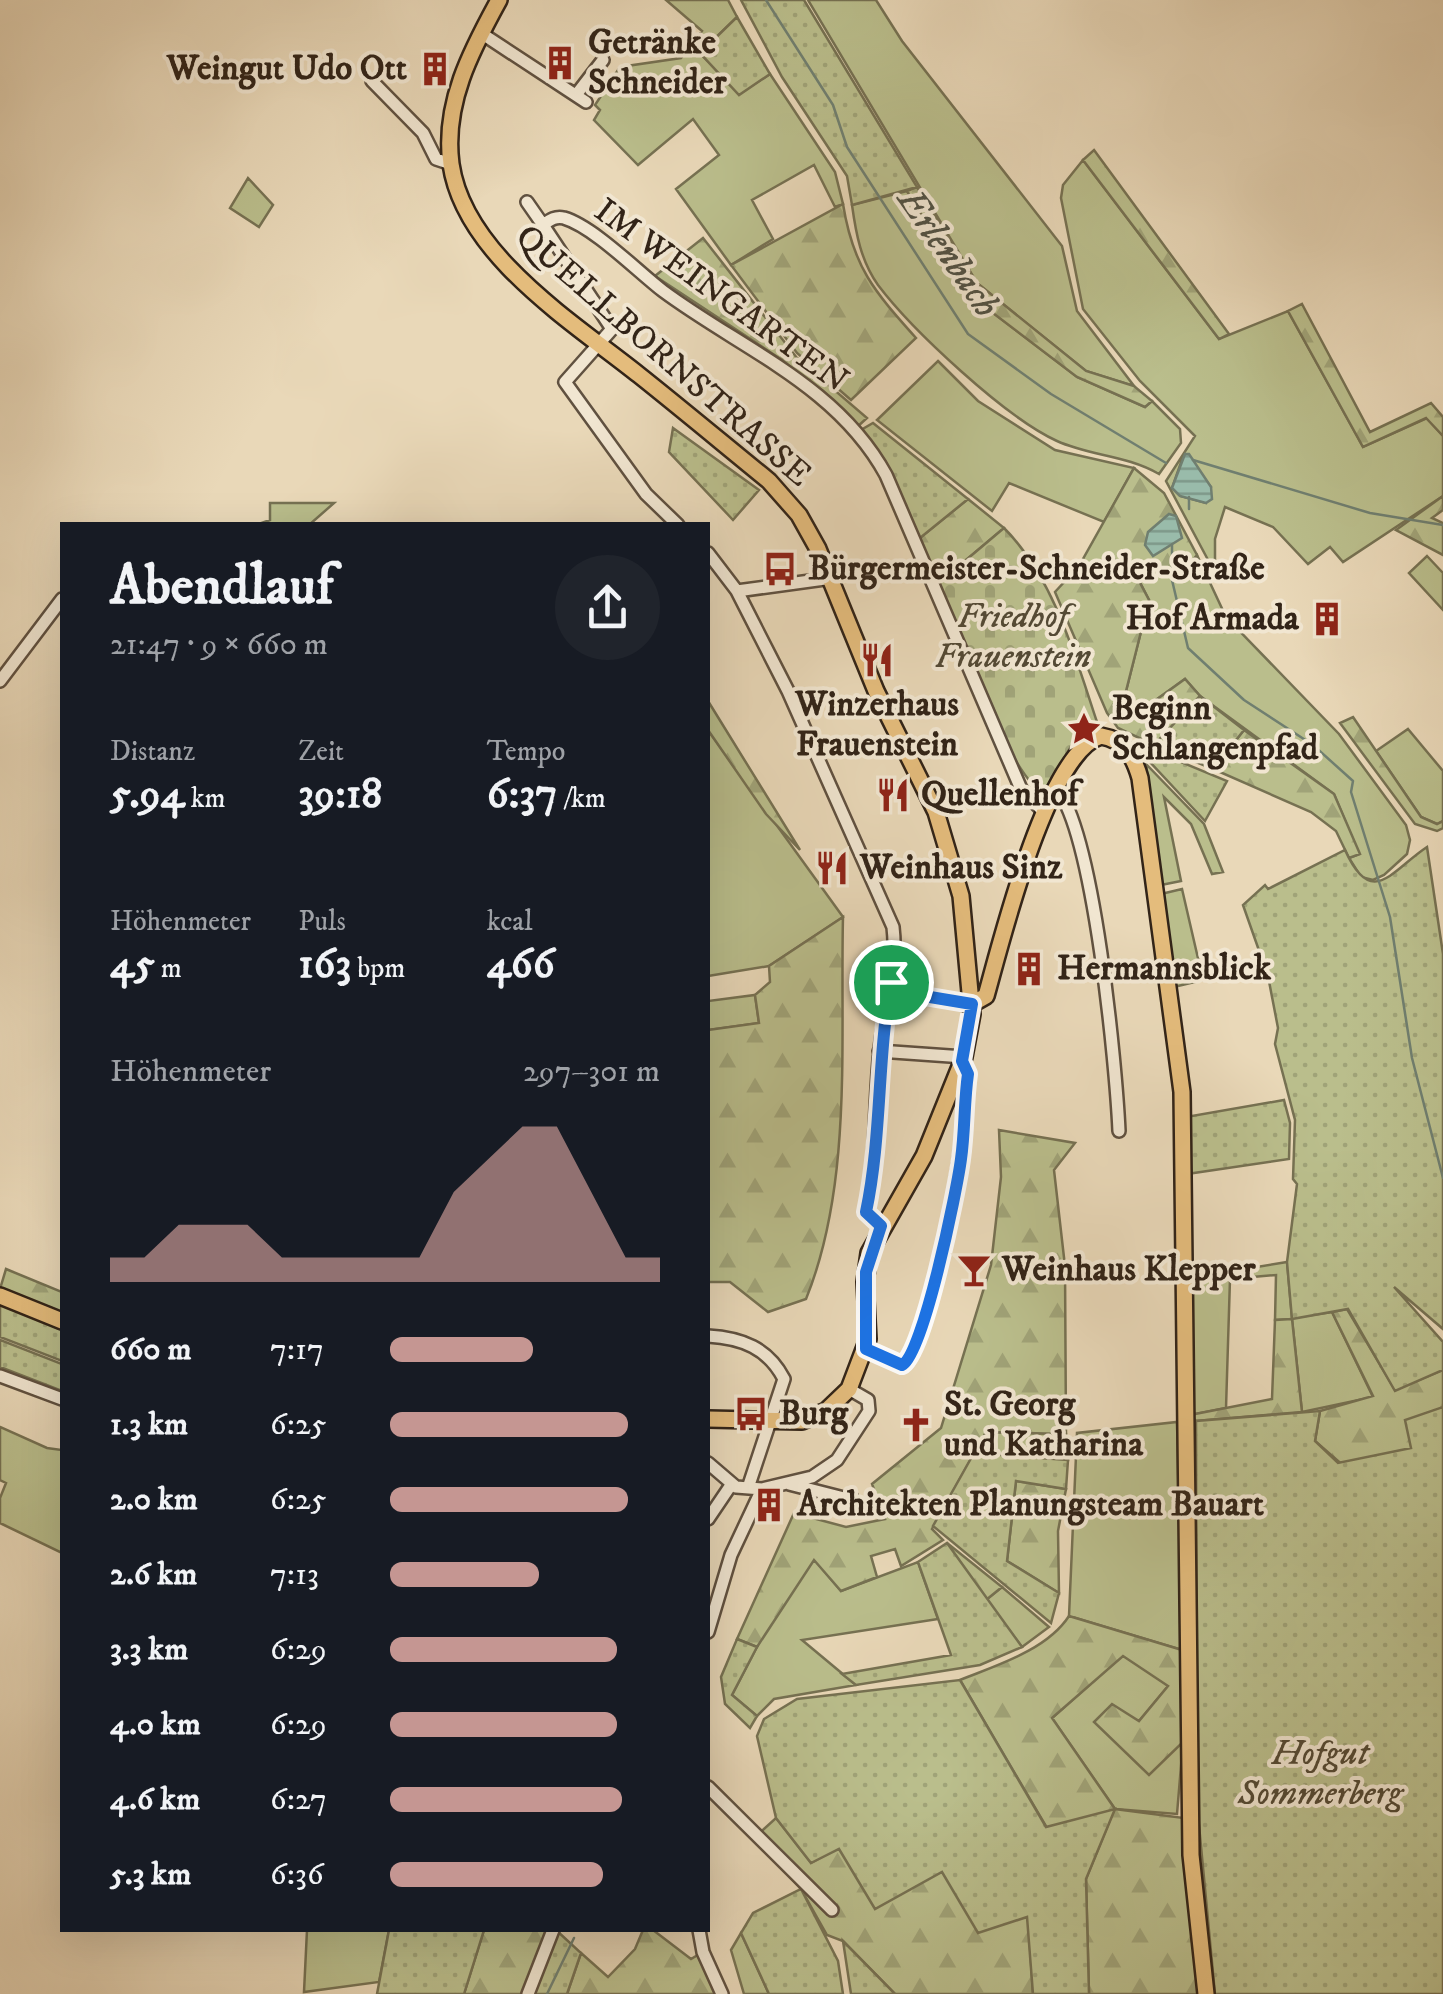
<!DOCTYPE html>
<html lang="de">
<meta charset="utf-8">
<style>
body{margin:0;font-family:"IM FELL DW Pica",serif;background:#20242c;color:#f1f3f6;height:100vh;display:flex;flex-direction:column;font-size:38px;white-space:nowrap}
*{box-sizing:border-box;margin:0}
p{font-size:32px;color:#9ea1a6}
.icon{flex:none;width:55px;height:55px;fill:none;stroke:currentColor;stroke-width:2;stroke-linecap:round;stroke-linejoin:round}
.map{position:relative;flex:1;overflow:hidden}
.sheet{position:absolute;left:60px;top:522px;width:650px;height:1410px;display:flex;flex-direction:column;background:#171b24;border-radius:0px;box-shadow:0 10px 40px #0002}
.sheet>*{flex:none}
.pin{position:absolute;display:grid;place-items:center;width:85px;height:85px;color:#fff;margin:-42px;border:5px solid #fff;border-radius:50%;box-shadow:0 2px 10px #0007}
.round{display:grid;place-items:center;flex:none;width:105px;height:105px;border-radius:52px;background:#20242c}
.head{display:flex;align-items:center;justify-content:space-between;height:170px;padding:0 50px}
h1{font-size:55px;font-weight:700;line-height:75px}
.figures{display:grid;grid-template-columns:repeat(3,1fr);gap:15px;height:170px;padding:10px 50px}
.figures div{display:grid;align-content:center}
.figures b{font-size:42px;font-weight:700}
.figures small{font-size:28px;font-weight:400}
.figures p{font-size:28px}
.chart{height:280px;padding:20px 50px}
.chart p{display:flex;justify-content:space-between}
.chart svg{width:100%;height:180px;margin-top:10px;fill:#c59692;opacity:.7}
ul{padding:0 50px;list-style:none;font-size:32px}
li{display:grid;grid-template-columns:160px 120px 1fr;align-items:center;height:75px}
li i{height:25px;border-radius:12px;background:#c59692}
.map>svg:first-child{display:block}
</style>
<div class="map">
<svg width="1443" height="1994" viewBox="0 0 1443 1994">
<defs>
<pattern id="forest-firs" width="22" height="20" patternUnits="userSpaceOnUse" patternTransform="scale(2.5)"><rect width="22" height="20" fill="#babe8c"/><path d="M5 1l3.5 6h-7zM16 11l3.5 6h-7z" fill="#a0a378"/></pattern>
<pattern id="cemetery-stones" width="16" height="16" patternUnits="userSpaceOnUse" patternTransform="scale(2.5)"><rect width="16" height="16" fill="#babe8c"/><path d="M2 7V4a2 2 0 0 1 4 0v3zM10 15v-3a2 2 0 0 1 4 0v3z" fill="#a0a378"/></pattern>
<pattern id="park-dots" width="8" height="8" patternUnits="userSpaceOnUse" patternTransform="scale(2.5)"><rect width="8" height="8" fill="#babe8c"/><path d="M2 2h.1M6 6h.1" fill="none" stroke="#a0a378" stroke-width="1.8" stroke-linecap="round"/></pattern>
<pattern id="water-rules" width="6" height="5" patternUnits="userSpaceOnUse" patternTransform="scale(2.5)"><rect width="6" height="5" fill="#9ba"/><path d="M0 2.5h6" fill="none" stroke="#7d9889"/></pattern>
</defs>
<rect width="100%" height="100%" fill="#e9d8b8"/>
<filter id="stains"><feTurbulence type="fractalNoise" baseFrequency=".002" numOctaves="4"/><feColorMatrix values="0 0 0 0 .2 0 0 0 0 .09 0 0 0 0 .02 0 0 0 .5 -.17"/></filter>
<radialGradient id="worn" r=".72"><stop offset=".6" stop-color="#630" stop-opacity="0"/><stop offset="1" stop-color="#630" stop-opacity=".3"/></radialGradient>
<!-- grass -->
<path fill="#babe8c" stroke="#767152" stroke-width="2.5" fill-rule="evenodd" d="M666,0h62l9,17 -37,36 39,41 31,-20 65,98 8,32 -8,3 -21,-42 -62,35 21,39 -42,26 -55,-76 43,-34 -26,-36 -55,46 -44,-45 6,-10 -5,-5 25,-38 61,-9 21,-27z
M808,0h68l26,41 160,205 15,65 57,75 -48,-15 -109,-88z
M1083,160l136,179 69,-28 75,136 64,-29 16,18v60l-100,66 -13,-15 -22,17 -35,-37 -48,-20 -10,32v34l-49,-92 29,-45 -55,-55 -57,-72 -22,-111 2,-13zM1184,454l27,33 -5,16 -26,-7 -8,-8z
M248,178l25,27 -14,22 -29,-19z
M907,191l65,106 105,80 68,30 7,-6 28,28 1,14 -22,31c-33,-19 -69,-18 -102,-33 -51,-23 -145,-111 -179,-156 -17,-24 -22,-51 -26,-80z
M938,361l40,40 77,49 79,18 -30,54 -95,-39 -17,28 -115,-91z
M270,503h64l-25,22h-53l14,-5z
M1197,555l29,62 113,117 67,91 4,15 -3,14 -23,21 -11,5 -12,-3 -12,-19 10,-4 -25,-60 -134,-98 -15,-17 -54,39 -10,-7 28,-111 -19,-37 49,13z
M1427,556l16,17v37l-34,-37z
M1408,729l35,42v50l-6,3 -16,-7 -45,-66z
M708,730l135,187 -74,49 -61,10z
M1146,764l58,60 19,48 -11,2 -21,-50 -27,-27 17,84 -20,4z
M1182,889l21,91 -29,7 -13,-93z
M755,995l4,28 -51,7v-29z
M1287,1262l5,56 40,-6 41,85 -71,15 -10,-93 -17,1 1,-45 -46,4 -4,129 -36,7v-137z
M1177,1422l5,228 -113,-34 8,-183z
M0,1427l47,21 15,2v103l-62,-30v-25l6,-15 -6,-3z
M986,1432l80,2 2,26 -94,-7z
M814,1559l27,32 77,-29 20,57 -136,21 54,45 -82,14 -17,17 -25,-21 40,-77z
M1002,1587l47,40 -27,20 -36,-47z
M1123,1655l46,30 -30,36 -44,1 88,20 -6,72 -62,-5 -63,-91z
M307,1930h82l-10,52 -75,10z
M741,1933l28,61h-25l-13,-44z"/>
<!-- forest -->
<path fill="url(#forest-firs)" stroke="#767152" stroke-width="2.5" d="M1094,150l135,184 -10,5 -136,-179z
M917,187l60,96 109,88 48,15 18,15 -7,6 -68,-30 -105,-80 -65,-106z
M843,204c10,63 31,87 73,134l-65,62 -54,-47 -66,-88z
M703,238l94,120 70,60 -10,9 -75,-67 -127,-84z
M1302,304l68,128 61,-29 12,14v19l-17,-18 -63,29 -75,-136z
M1134,468l30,25 33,62 -18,21 -49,-12 19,36 -28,111 10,7 54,-39 15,17 -46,49 -36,-17 -11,-15 -52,-121 24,-26z
M1443,496v14l-11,8 11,5v32l-47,-25z
M968,499l36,29 -70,59 -19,-45z
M708,701l92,149 -34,-36 -58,-84z
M1353,717l68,100 16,7 6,-3v7l-6,3 -22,-7 -75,-101z
M1244,730l90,64 26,60 -11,4 -13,-27 -25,-19 -98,-43z
M843,917c-3,124 10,266 -37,382l-38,13 -38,-30h-22v-252l51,-7 -4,-28 15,-13 -1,-16z
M999,1130l76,13 -21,27 11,96 1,168 -80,-2 -54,97 11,11 -42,26 -6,-17 -24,7 6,21 -36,14 -27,-31 -57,87 -20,-8 57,-126 52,14 39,-8 -13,-35 69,-56 50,-163 10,-88z
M6,1269l56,23v23l-62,-26z
M1347,1309l48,81 48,-20v182l-128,-111 5,-30 53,-15 -41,-84z
M1292,1319l10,93 -106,9 -6,-6 82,-16 3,-79z
M1016,1481l50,8 -8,42 1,62 -52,-32z
M947,1543l55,44 -16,13z
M1069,1616l113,34 1,92 -34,33 -55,-53 18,-18 27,17 29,-35 -45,-30 -71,62 63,91 69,9 15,176h-110l-3,-115 28,-69 -67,18 -87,-148c37,-15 87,-30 109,-64z
M776,1818l35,45 27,-15 104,24 86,45 5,77h-138l-52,-53 -16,-6 -26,-46 -47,-51z
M484,1930h65l-25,64h-60z
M643,1930h10l38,29 10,-6 17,41h-151l14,-41 27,24 27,-28z"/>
<!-- cemetery -->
<path fill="url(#cemetery-stones)" stroke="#767152" stroke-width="2.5" d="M1004,528c50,50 71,128 93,194l-18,11 -35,59c-28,-4 -95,-172 -110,-205z"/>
<!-- park -->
<path fill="url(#park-dots)" stroke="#767152" stroke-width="2.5" d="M741,0h63l113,187 -65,18 -5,-29 -65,-99z
M737,17l33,57 -31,21 -39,-42z
M873,423l95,76 -53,43 -28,-70 -26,-42z
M673,428l86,62 -26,30 -64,-68z
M1200,696l44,34 -31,39 -59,-24z
M1135,743l92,38 -22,40 -71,-76z
M1427,847l16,107v375l-49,-42 49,55v28l-48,21 -47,-82 -56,10 -5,-57 10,-78 -4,-5 2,-59 -20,-76 3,-16 -10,-52 -25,-71 22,-20 3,4 77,-39c27,60 47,20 82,-3z
M1284,1100l6,23 -1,36 -102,15 -1,-57z
M0,1303l62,27v31l-62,-24z
M0,1340l62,24v27l-62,-24z
M1443,1407v587h-228l-18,-190 -1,-383 124,-10 -5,30 23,22 73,-15 -6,-28z
M974,1453l94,7 -2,29 -50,-8 -9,80 52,32 -8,30 -118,-97z
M947,1543l75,104 -42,18 -124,20 -14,-11 109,-19 -33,-93z
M737,1639l20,8 -25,48 25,21 -7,12 -25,-24 -4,-27z
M960,1680l86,147 69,-18 -29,70 3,115h-56l-6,-77 -49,16 -36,-61 -67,37 -36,-60 -28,14 -35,-45 -19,-82 7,-17 33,-20z
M801,1889l37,72 5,33h-74l-28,-61 12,-20z
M389,1930h95l-20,64h-87z
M556,1930l25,23 -14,41h-36z
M843,1941l52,53h-44z"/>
<!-- water -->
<path fill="url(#water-rules)" stroke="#707f70" stroke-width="2.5" d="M1185,454h4l22,33 1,12 -6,4 -26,-7 -8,-8z
M1169,514l7,2 6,22 -29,18 -8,-11 3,-13z"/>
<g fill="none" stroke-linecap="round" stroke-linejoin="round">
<!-- stream -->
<path stroke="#707f70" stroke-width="2.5" d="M766,0l67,105 14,42 121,187 83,60 115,69
M1193,460l177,53 73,12
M1189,509v-12
M1172,545v35l16,68 56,52 69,45 40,36 -2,11 39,125 22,141 31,120
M547,1994l27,-56"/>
<!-- minor casing -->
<g stroke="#605140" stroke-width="16">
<path id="minor" d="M481,33l105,69
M372,81l51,52 13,26 15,5
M576,95l27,-35
M527,202l16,23
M678,525l-32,-31 -81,-112 47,-53 -69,-104c7,-5 12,-9 21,-7 30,9 73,53 99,73 78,58 174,94 223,184l135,314 22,22
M708,553l29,38 51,100 105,236c5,42 -9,82 -13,123 -6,55 -3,107 -14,162l15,14
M737,591l95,-13
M0,681l62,-82
M1057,789c37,46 59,276 62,342
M891,982l33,14 48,8
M879,1051l85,6
M708,1336c34,2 60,12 76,43l-36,109
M867,1349l35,16c27,-13 78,-275 61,-304
M0,1376l62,23
M708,1463l28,24 26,2 50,-12 25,-17 32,-49 -1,-11 -19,-11
M789,1484l55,14 7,-2
M708,1519l23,-34
M708,1632l23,-77 31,-66
M708,1787l124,123
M699,1930l4,22 19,42
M528,1994l25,-64"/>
</g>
<!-- major casing -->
<g stroke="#322418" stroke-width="20">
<path id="major" d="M499,0c-28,51 -56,104 -48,164 13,91 123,159 188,211 44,35 87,71 130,106l30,34 19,34 58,142 60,121 25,84 11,118 -8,43 -40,99 -55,97 -4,29 3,57 -19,50 -23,22 -24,10 -94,-2
M972,1004l14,-8c15,-53 61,-244 115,-260 24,4 33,21 39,42l42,314 9,763 15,139
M0,1296l62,25"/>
</g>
<!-- minor -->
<use href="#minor" stroke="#f1e6d1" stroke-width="11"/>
<!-- major -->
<use href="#major" stroke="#e4bc7c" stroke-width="15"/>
</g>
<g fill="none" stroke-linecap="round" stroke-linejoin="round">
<!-- route casing -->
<g stroke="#fff" stroke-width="20">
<path id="route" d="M891,982l33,14 48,8 -10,57 6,13c-4,28 -3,57 -7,85 -4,31 -38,197 -59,206l-36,-16v-77l15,-46 -15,-14c16,-76 11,-153 25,-230z"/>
</g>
<!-- route -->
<use href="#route" stroke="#1a73e8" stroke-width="12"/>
</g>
<!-- icons -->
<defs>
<g id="building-bare" transform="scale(2.7)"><path d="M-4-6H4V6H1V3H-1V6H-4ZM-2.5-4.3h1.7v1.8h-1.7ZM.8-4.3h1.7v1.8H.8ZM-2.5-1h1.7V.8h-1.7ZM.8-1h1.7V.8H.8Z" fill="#8f2418" stroke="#f1e6d1" stroke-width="2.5" paint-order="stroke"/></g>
<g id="bus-bare" transform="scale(2.7)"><path d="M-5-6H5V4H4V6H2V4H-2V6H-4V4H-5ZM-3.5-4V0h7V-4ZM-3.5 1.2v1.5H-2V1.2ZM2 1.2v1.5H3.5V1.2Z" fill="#8f2418" stroke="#f1e6d1" stroke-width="2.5" paint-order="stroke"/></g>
<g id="restaurant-bare" transform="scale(2.7)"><path d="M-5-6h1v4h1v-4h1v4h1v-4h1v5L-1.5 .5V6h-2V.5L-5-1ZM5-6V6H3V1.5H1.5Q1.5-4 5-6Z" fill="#8f2418" stroke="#f1e6d1" stroke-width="2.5" paint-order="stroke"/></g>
<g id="sight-bare" transform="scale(2.7)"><path d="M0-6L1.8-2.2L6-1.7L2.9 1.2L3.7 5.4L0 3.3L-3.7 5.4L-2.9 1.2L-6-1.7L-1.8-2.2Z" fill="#8f2418" stroke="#f1e6d1" stroke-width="2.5" paint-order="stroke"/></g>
<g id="bar-bare" transform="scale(2.7)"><path d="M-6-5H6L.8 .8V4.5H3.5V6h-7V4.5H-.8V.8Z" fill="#8f2418" stroke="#f1e6d1" stroke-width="2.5" paint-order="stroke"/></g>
<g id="church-bare" transform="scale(2.7)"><path d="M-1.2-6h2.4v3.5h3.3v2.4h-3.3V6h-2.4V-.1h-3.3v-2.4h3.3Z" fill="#8f2418" stroke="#f1e6d1" stroke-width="2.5" paint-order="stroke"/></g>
</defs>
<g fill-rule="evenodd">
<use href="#building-bare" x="560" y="63"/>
<use href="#building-bare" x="435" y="69"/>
<use href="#bus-bare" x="780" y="569"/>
<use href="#building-bare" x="1327" y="619"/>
<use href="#restaurant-bare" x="877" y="660"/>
<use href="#sight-bare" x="1084" y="729"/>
<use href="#restaurant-bare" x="893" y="795"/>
<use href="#restaurant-bare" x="832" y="868"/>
<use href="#building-bare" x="1029" y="969"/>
<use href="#bar-bare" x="974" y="1270"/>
<use href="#bus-bare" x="751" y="1414"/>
<use href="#church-bare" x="916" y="1425"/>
<use href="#building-bare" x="769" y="1505"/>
</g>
<g text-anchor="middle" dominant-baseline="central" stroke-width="8" stroke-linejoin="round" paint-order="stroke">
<!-- poi labels -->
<g font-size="35" font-weight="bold" fill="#322418" stroke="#f1e6d1" text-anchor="start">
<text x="588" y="43">Getränke<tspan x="588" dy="40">Schneider</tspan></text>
<text x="407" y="69" text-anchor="end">Weingut Udo Ott</text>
<text x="808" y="569">Bürgermeister-Schneider-Straße</text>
<text x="1299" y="619" text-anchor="end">Hof Armada</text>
<text x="877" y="705" text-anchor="middle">Winzerhaus<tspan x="877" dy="40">Frauenstein</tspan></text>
<text x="1112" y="709">Beginn<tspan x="1112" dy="40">Schlangenpfad</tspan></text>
<text x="921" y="795">Quellenhof</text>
<text x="860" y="868">Weinhaus Sinz</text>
<text x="1057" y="969">Hermannsblick</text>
<text x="1002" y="1270">Weinhaus Klepper</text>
<text x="944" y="1405">St. Georg<tspan x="944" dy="40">und Katharina</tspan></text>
<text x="779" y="1414">Burg</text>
<text x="797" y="1505">Architekten Planungsteam Bauart</text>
</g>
<!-- street labels -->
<g font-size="35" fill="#322418" stroke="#f1e6d1">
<text transform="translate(721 296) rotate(36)">IM WEINGARTEN</text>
<text transform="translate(663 356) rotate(41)">QUELLBORNSTRASSE</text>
</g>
<!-- park labels -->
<g font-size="35" font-style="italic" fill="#544a35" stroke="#f1e6d1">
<text x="1013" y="617">Friedhof<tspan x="1013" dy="40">Frauenstein</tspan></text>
<text x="1320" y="1754">Hofgut<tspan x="1320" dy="40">Sommerberg</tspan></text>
</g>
<!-- water labels -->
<g font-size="38" font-style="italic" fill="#515144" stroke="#f1e6d1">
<text transform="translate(948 253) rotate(55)">Erlenbach</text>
</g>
</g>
<rect width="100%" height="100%" filter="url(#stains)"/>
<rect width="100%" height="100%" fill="url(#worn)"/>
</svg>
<div class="pin" style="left:891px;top:982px;background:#1e9e55"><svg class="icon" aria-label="arrive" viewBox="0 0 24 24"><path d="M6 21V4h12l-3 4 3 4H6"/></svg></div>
<section class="sheet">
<div class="head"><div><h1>Abendlauf</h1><p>21:47 · 9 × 660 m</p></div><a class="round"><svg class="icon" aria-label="share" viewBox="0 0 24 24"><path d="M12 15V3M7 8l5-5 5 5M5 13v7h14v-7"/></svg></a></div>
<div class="figures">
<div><p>Distanz</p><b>5.94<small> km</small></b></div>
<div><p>Zeit</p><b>39:18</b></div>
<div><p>Tempo</p><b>6:37<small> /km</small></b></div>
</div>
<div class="figures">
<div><p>Höhenmeter</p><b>45<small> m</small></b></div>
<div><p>Puls</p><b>163<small> bpm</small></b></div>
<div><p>kcal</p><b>466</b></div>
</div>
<div class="chart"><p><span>Höhenmeter</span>297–301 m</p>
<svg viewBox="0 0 160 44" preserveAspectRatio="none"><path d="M0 44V38L10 38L20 30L30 30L40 30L50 38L60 38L70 38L80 38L90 38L100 22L110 14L120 6L130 6L140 22L150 38L160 38V44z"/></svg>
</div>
<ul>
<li><b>660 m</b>7:17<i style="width:53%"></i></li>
<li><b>1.3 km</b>6:25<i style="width:88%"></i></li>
<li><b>2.0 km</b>6:25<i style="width:88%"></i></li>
<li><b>2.6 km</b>7:13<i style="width:55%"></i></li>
<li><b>3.3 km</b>6:29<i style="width:84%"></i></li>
<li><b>4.0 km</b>6:29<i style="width:84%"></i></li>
<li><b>4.6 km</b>6:27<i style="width:86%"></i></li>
<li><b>5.3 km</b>6:36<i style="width:79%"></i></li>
</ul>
</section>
</div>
